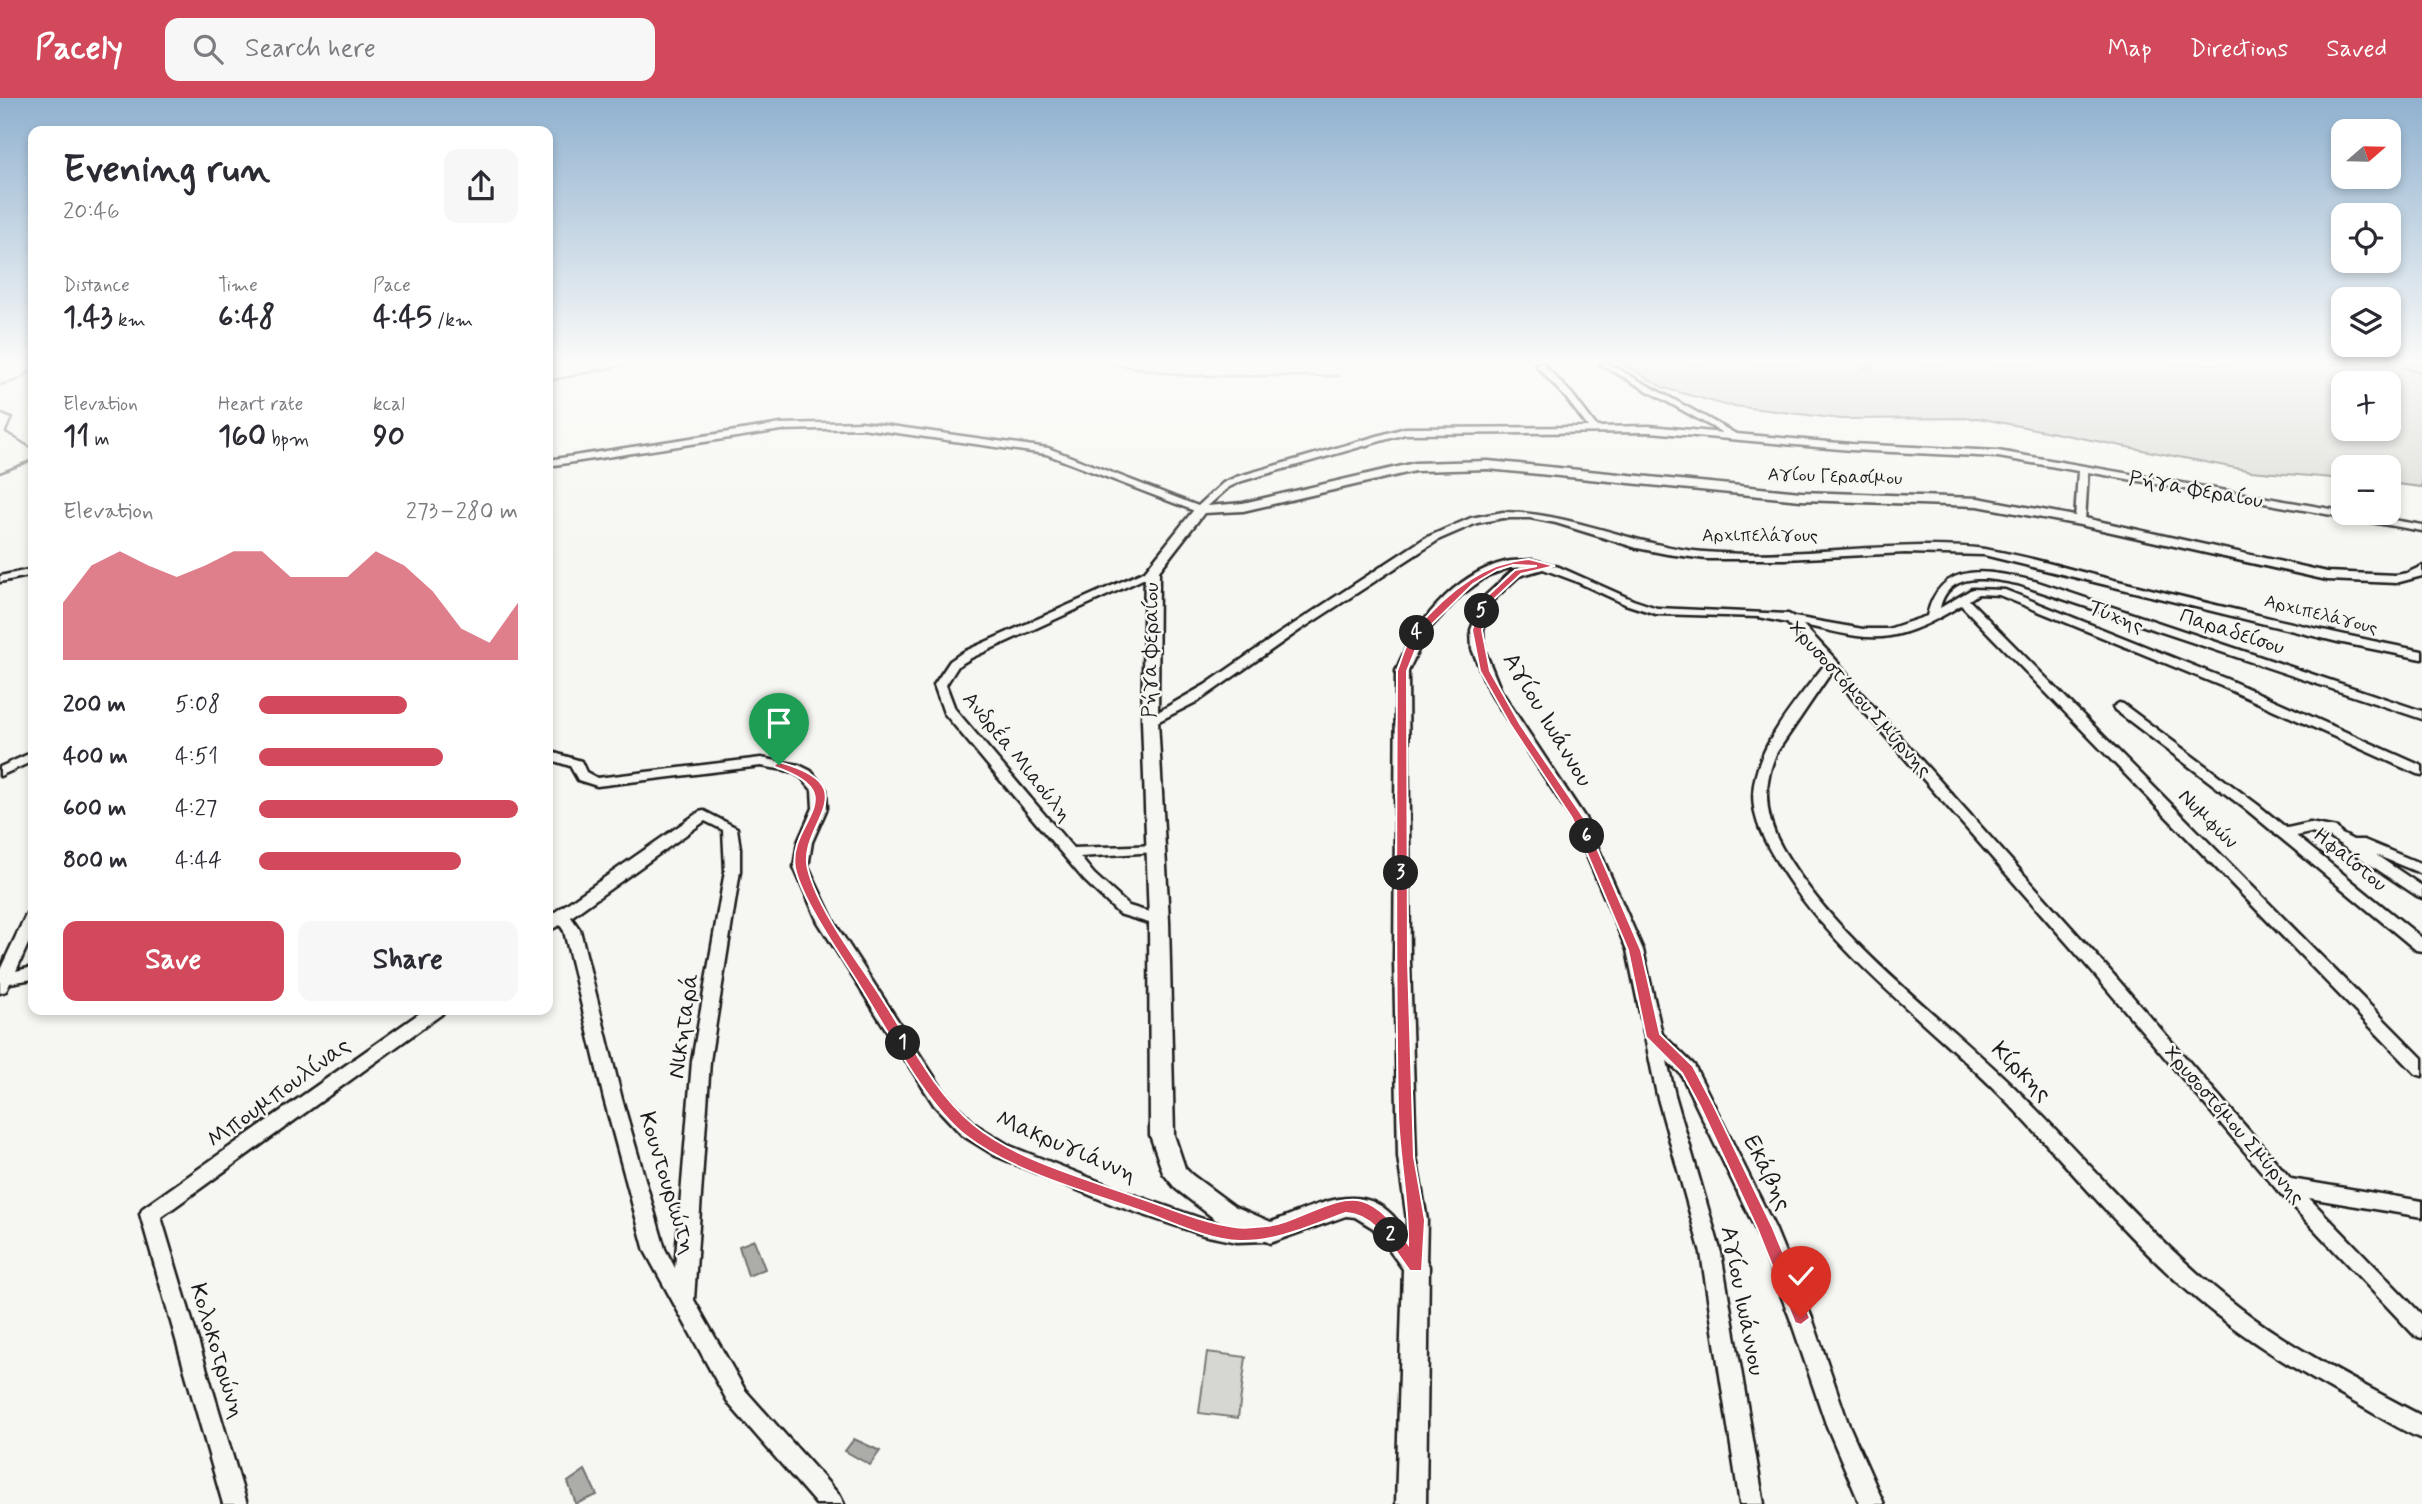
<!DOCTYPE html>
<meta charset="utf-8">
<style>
body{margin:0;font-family:Mynerve,sans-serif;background:#f7f7f7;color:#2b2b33;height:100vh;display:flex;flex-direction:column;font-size:26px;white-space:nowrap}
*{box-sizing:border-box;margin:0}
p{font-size:23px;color:#7c7c81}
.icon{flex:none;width:38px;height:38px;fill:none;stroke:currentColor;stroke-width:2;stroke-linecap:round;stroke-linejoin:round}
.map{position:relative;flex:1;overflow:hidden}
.details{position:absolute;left:28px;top:28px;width:525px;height:889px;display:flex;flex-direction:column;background:#fff;border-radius:14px;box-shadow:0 4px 10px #0003}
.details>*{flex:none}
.needle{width:46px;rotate:70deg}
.buttons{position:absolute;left:2331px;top:21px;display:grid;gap:14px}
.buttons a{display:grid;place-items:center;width:70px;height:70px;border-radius:14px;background:#fff;box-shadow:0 4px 10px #0003;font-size:35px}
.pin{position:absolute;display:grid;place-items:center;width:60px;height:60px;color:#fff;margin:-72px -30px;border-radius:50% 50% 50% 0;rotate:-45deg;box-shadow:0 0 7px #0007}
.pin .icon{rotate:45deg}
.km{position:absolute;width:35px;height:35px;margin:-18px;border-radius:50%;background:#222;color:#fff;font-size:19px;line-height:35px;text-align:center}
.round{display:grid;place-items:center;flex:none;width:74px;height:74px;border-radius:14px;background:#f7f7f7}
.headline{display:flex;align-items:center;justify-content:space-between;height:119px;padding:0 35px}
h1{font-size:38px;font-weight:800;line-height:52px}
.figures{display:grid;grid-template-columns:repeat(3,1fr);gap:10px;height:119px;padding:7px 35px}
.figures div{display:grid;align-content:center}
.figures b{font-size:30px;font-weight:800}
.figures small{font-size:19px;font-weight:400}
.figures p{font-size:19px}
.chart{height:196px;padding:14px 35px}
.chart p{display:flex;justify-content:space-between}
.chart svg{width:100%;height:126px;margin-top:7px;fill:#d1495b;opacity:.7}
.action{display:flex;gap:14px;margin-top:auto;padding:14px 35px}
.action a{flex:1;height:80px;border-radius:14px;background:#d1495b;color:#fff;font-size:28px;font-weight:800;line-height:80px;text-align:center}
.action a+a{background:#f7f7f7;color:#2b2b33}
ul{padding:0 35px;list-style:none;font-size:23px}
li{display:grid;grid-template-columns:112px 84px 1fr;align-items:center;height:52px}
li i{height:18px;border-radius:9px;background:#d1495b}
header{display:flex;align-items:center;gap:42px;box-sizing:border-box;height:98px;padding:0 35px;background:#d1495b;color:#fff}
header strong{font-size:33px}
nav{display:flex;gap:38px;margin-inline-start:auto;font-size:24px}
.search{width:490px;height:63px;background:#f7f7f7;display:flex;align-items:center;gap:18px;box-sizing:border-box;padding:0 24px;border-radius:14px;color:#7c7c81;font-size:26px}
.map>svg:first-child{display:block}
</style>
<header>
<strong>Pacely</strong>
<div class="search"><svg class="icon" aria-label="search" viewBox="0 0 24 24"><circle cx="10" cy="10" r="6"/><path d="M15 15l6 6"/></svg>Search here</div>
<nav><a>Map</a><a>Directions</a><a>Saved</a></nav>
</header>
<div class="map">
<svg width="2422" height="1406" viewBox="0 0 2422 1406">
<rect width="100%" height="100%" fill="#f6f6f2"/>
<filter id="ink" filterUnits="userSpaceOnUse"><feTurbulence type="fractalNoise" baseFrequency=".0143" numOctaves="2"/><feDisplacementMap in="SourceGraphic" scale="14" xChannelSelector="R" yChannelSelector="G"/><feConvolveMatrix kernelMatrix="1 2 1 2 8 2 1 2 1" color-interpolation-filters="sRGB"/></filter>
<g filter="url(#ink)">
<!-- green -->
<path fill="#d6d6d2" stroke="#797977" stroke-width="2" fill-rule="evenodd" d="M1623,266h799v123l-33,-4v-16h-46v12l-92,-8 -273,-53 -137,1 -116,-14 -61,-17zM2343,285h46v46h-46z
M1207,1254l39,5 -8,61 -39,-5z"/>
<!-- water -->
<path fill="#acaca9" stroke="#727271" stroke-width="2" d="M754,1142l11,29 -17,7 -9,-30z
M854,1341l26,12 -10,14 -25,-14z
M585,1372l12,25 -21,9 -8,-22z"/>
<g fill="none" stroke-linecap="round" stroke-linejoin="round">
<!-- stream -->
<path stroke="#727271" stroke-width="2.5" d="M1111,266l76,12h152
M2384,266l38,8
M1864,270l11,-4
M548,283l82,-17
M0,287l18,-5 15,-11
M0,315l12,5 -6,14 27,17
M0,375l33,-13"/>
<!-- minor casing -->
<g stroke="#1c1c1c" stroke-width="5">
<path id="minor" d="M1535,266h8l29,30 25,33 53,-1 73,7 -123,-69h9l127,70 115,10 147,7 424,74v6l-334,-59 -3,49 -5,3 -5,-3 3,-50 -80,-14 -147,-7 -201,-18 -245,2 -163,47 -13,6 -29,26 -154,-59 -184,-26 -81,2 -233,36v-6l233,-36 81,-2 186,26 150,58 25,-23 13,-6 169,-49 183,-1 -22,-29z
M1503,414c70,1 132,34 201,40 72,6 145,-5 217,-6 21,0 43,0 63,3 45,7 90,22 134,32 101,25 202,50 304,70v8l-84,-17 -354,-87 -79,-2 -120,6h-79l-39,-5 -30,-6 -81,-25 -26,-5h-27l-26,5 -37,16 -140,91 -100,70 -45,23h-10l-1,-3 61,-35 72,-50 148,-97 46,-20z
M1532,462l27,7 74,33 24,8 131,6 6,3 69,12h25l39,-13c13,-59 66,-45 111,-34l384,129v8l-404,-135c-29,-6 -70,-14 -78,24l32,-19 33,1 224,90 193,86v9l-5,-1 -196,-88 -222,-91 -21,-1 -9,6 453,458v18l-6,-2 -455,-469c-21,13 -46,27 -71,31 -28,5 -60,-6 -87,-11l33,35 25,33 245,273 185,213 131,22v16l-113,-19 113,117v23l-7,-2 -137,-145 -184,-217 -241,-275 -21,-28 -55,81c-15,32 -13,64 5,96 58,99 159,166 239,246 72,72 137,152 219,214 56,43 120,75 182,108v23c-22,-9 -43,-23 -63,-34 -57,-31 -112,-64 -162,-106 -69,-58 -125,-129 -187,-194 -76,-79 -171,-144 -230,-238 -11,-18 -23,-38 -26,-60 -8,-51 42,-105 72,-144l-39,-40 -28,-6 -103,-3 -31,-10 -50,-23 -32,-12 -24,7 -27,25 -9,29 1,19 17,42 84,127 58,132 19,84 32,31 81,163 37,90 36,105 36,81h-24l-34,-80 -36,-106 -35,-90 -74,-154 -14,-13 8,34 46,158 43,251h-24l-39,-251 -44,-158 -30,-145 -56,-132 -82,-127 -17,-42 -1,-19 12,-32 28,-26 21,-5 -23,1 -22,8 -27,20 -32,34 -20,41 2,291 6,195 11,63 -1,44 -3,6 -7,3 -7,-3 -3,-6 1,-44 -9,-63 -4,-195 2,-291c19,-47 57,-96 109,-109 8,-2 18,-1 27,-2z
M1152,470l5,3 -1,2 -185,85 -13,8 -12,19 9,24 118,139 88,-3 2,3 -7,4 -76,5 14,17 35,32 36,11 2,4 -2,4 -6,1 -40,-12 -35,-34 -140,-167 -10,-28 16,-24 13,-9z
M33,471v6l-33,7v-6z
M2119,605l4,1 135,101 164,133v13l-6,-1 -168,-139 -133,-101 -2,-3z
M548,653l33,10 5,11 11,6 164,-20 38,7 12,6 15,19 1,18 -15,34 -4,25 26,55 112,173 30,30 34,21 118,47 75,26 34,7 29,-1 7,2 3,6 -3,6 -7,2 -29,1 -34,-7 -89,-30 -118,-49 -34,-21 -28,-30 -116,-183 -24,-55 4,-25 15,-34 -1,-18 -11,-13 -11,-6 -29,-5 -164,20 -19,-6 -8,-14 -22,-7z
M33,654v9l-33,15v-9z
M704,713l33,17 3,20v23l-30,190 -16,239 51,90 95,106 4,8h-28l-87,-100 -84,-153 -41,-152 -40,-168 -4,-6 -12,6v-12l7,-7 144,-100zM705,723l18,9 2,41 -33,190 -17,207 -10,-19 -43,-150 -42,-169 -9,-13z
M2331,730l22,12h11l58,24v10l-46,-19 46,31v12l-5,-2 -91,-61 -2,-3z
M33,814v21l-17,38 17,-4v12l-23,4 -4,8 -6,2v-23l25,-53 2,-4z
M424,912h20l-2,4 -281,203 86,287h-24l-83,-290 3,-6z"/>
</g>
<!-- tertiary casing -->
<g stroke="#1c1c1c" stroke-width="5">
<path id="tertiary" d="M1488,363l313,31 177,6 102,19 247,55 69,3 11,-2 15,-7v10l-26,7 -69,-3 -247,-55 -102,-19 -177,-6 -313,-31 -73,2 -172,40 -39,2 -45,58 -1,149 11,201 5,214 11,33 7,7 42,31 37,16c39,-13 86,-43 121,-7 12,13 22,29 33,43l4,8 -3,238h-30l7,-235 -30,-41 -18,-11 -9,-1 -76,27 -54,-23 -40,-31 -13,-16 -13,-38 -1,-214 -7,-201 3,-149 51,-64 47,-4 172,-40z
M2310,725l27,5 3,4 -9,5 -21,-4 -26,6 -9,-5 3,-4z"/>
</g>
<!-- minor -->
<use href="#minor" fill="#f6f6f2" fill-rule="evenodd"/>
<!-- tertiary -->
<use href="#tertiary" fill="#f6f6f2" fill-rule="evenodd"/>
</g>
</g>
<!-- sky -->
<linearGradient id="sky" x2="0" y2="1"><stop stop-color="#90b1cf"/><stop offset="0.57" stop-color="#fbfbf9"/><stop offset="1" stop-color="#fbfbf9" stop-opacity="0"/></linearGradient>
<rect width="2422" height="463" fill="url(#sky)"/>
<!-- route -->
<path fill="#d1495b" stroke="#fff" stroke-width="2" d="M1529,461l26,7 -34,8 -29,27 -10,29 8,41 30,53 64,94 57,132 19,84 33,32 21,40 59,122 37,90 -9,7 -6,-2 -38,-95 -57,-122 -18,-33 -36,-36 -18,-87 -56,-132 -62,-94 -30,-53 -8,-41 11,-30 32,-30 22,-4 -24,-1 -16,5 -24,14 -51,50 -15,37 1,291 6,195 11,63 -3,51h-12c-16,-21 -34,-57 -64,-58 -34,12 -69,29 -106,28 -32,-1 -66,-18 -96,-29 -57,-20 -132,-40 -179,-77 -41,-32 -83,-115 -112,-160 -17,-26 -52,-78 -58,-107 -8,-46 61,-73 -20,-101l-1,-2 5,-3c92,25 18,62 29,107 10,41 50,92 73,128 28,43 53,95 93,128 41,34 110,53 160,71 33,11 66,26 101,31 10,2 21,0 31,-1 29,-2 69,-33 96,-25 21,6 34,27 46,43 1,-44 -9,-88 -10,-132 -3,-147 -2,-294 -1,-441 5,-13 9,-30 18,-41 29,-35 67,-68 114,-71z"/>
<g text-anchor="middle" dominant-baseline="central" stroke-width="5" stroke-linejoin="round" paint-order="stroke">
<!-- far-street labels -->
<g font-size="18" fill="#1c1c1c" stroke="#f6f6f2">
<text transform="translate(1835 379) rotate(2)">Αγίου Γερασίμου</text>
<text x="1760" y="438">Αρχιπελάγους</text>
<text transform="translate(2321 517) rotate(14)">Αρχιπελάγους</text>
</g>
<!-- street labels -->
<g font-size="21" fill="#1c1c1c" stroke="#f6f6f2">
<text transform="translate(2196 392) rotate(10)">Ρήγα Φεραίου</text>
<text transform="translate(2116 519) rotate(22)">Τύχης</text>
<text transform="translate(2232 534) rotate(18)">Παραδείσου</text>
<text transform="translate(1151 552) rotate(-89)">Ρήγα Φεραίου</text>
<text transform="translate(1860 601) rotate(48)">Χρυσοστόμου Σμύρνης</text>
<text transform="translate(1017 659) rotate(51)">Ανδρέα Μιαούλη</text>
<text transform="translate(2208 721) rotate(45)">Νυμφών</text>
<text transform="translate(2350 762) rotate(39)">Ηφαίστου</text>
<text transform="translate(2234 1027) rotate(49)">Χρυσοστόμου Σμύρνης</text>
</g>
<!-- near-street labels -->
<g font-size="24" fill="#1c1c1c" stroke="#f6f6f2">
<text transform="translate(1547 622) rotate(59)">Αγίου Ιωάννου</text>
<text transform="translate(684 928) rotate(-82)">Νικηταρά</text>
<text transform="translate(2021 974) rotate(45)">Κίρκης</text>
<text transform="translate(279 995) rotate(-36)">Μπουμπουλίνας</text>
<text transform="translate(1066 1049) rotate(23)">Μακρυγιάννη</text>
<text transform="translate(1767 1075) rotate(64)">Εκάβης</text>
<text transform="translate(667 1085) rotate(73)">Κουντουριώτη</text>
<text transform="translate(1742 1203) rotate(79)">Αγίου Ιωάννου</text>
<text transform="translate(217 1253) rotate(73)">Κολοκοτρώνη</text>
</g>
</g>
</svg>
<div class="buttons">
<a><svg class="needle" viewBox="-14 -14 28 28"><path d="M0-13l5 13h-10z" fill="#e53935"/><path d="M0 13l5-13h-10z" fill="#7c7c81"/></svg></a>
<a><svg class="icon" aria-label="locate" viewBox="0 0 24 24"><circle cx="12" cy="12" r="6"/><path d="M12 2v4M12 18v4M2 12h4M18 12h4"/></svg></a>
<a><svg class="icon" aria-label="layers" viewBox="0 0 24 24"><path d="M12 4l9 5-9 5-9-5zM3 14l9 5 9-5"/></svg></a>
<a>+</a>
<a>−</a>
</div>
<div class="pin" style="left:779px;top:667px;background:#1e9e55"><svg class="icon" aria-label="arrive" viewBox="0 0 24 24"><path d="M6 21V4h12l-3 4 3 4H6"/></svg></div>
<div class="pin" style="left:1801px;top:1220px;background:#d93025"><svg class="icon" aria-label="check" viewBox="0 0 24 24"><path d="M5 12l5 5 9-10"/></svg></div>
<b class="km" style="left:903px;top:945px">1</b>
<b class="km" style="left:1391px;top:1137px">2</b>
<b class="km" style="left:1401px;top:775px">3</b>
<b class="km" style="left:1417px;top:535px">4</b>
<b class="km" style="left:1482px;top:513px">5</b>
<b class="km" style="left:1587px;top:738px">6</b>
<section class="details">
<div class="headline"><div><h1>Evening run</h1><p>20:46</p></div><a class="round"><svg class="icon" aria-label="share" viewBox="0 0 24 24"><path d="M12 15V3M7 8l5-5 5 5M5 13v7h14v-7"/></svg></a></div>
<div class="figures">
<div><p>Distance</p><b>1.43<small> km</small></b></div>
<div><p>Time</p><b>6:48</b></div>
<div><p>Pace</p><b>4:45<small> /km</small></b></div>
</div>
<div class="figures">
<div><p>Elevation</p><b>11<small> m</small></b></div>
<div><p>Heart rate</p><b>160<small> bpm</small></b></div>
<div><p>kcal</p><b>90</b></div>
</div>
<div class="chart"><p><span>Elevation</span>273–280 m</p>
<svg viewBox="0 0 160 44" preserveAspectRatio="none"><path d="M0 44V24L10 11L20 6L30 11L40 15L50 11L60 6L70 6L80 15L90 15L100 15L110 6L120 11L130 20L140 33L150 38L160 24V44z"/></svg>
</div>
<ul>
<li><b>200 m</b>5:08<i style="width:57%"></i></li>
<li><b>400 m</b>4:51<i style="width:71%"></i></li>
<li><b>600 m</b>4:27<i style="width:100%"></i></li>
<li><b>800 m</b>4:44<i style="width:78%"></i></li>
</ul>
<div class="action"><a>Save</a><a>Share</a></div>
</section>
</div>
